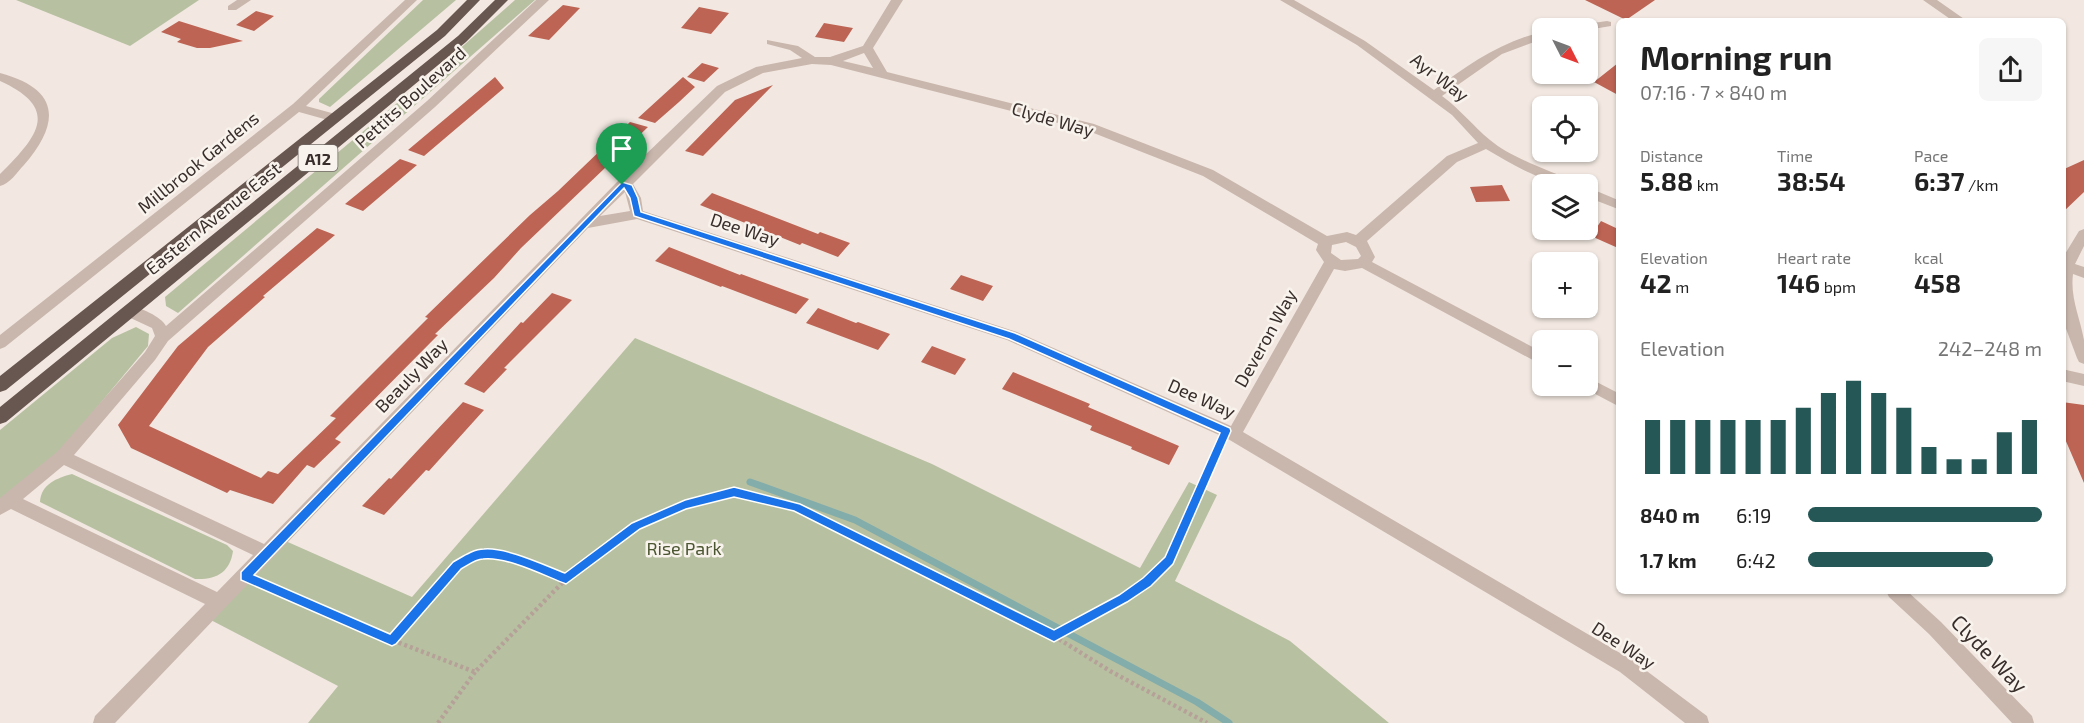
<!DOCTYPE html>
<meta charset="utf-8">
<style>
body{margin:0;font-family:"Exo 2",sans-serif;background:#f6f6f6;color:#222;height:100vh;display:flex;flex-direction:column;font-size:22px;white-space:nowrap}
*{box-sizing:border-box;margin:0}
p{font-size:20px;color:#767676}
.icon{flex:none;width:33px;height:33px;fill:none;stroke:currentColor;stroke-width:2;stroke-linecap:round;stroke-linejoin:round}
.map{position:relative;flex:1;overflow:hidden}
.drawer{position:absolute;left:1616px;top:18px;width:450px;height:576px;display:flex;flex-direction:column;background:#fff;border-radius:9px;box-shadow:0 2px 4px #0004}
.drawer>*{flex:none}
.needle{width:39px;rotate:132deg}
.fabs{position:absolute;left:1532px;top:18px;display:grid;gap:12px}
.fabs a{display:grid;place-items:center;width:66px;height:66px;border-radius:9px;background:#fff;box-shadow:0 2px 4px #0004;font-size:30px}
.pin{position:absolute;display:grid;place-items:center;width:51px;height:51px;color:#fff;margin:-62px -26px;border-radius:50% 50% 50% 0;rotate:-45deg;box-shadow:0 0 6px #0007}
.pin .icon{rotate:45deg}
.round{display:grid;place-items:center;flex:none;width:63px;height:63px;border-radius:9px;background:#f6f6f6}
.headline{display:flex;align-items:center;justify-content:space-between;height:102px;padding:0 24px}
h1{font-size:33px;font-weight:700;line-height:45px}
.figures{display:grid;grid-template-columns:repeat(3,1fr);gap:9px;height:102px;padding:6px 24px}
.figures div{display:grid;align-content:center}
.figures b{font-size:26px;font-weight:700}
.figures small{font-size:16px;font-weight:400}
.figures p{font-size:16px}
.chart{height:168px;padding:12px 24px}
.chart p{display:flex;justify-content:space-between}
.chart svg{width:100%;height:108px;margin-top:6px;stroke:#245755;stroke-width:6}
ul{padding:0 24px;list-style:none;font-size:20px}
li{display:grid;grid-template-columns:96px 72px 1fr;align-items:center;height:45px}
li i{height:15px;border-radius:8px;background:#245755}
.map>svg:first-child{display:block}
</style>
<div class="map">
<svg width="2084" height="723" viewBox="0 0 2084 723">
<rect width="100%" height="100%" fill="#f2e8e1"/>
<!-- green -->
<path fill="#b8c0a2" d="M16,0h183l-69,46z
M423,0h33l-126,107 -11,-5v-3z
M515,0h20l-357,313 -12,-7 -1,-9 250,-209z
M136,327l13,7 -1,12 -84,101 -64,53v-70l112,-92z
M635,338l297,126 208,104 49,-86 28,13 -42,86 115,60 99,82h-1081l30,-37 -133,-69 76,-78 131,58z
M72,474l155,71 6,6c-3,21 -16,29 -38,28l-155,-77c1,-18 17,-24 32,-28z"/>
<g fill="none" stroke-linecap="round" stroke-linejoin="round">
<!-- stream -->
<path stroke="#82adaa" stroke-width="7" d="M750,482l105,38 342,182 32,21"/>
</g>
<!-- building -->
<path fill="#bd6454" d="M1585,0h70l-29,20z
M563,5l17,3 -31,32 -21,-4z
M699,7l30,6 -18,21 -30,-6z
M256,11l18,5 -20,15 -18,-6z
M179,21l64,20 -33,7h-13l-20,-6 4,-3 -20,-7z
M824,23l29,5 -9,14 -29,-5z
M702,63l17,5 -15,14 -17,-5z
M1618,63v32l-24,-13z
M495,77l9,11 -80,68 -16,-6z
M683,77l12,10 -16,15 -24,21 -17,-5z
M773,85l-70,71 -18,-5 50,-51z
M630,122l18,5 -127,121 -27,30 -59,56 3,1 -103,104 6,3 -27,26 -7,-3 -34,39 -43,-14 -3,3 -96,-45 -13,-23 60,-79 139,-118 18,7 -72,61 2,1 -57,50 -59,79 112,52 7,-7 10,3 58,-56 -6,-2 98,-98 -3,-1 105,-102 28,-24z
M400,159l17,6 -54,46 -18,-7z
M2084,160v32l-22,21v-43z
M1502,185l8,16 -34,1 -6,-15z
M712,193l106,41 2,-2 30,11 -12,14 -36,-14 -2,2 -100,-40z
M1601,221l17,8v19l-27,-12z
M669,247l71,28 1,-1 68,25 -13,15 -74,-28 -1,1 -66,-26z
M961,275l32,11 -10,15 -33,-12z
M552,293l20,7 -68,68 3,1 -23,24 -20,-9 57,-62 2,1z
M818,308l38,15 2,-1 32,12 -12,16 -72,-27z
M932,346l34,13 -11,16 -34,-13z
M1013,372l77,32 -2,3 91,39 -10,19 -38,-16 1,-2 -42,-17 2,-4 -90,-37z
M463,402l21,8 -55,61 -3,-1 -42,45 -22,-9 27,-28 2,1z
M2062,402l22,3v78l-22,-51z"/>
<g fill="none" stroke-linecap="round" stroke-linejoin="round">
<!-- path -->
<path stroke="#b5a197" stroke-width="4.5" stroke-dasharray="3 3" stroke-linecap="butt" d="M261,583l131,57 83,32 91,-93 70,-53 49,-21 49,-13 62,15 89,43 101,54 68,32 56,35 97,52
M1054,636l69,-38 24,-16 22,-22 51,-115
M392,640c21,-25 57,-79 90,-86 23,-5 63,16 84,25
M438,723l37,-51"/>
<!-- minor -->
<path fill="#c9b7ad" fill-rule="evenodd" d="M237,0h14l-15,10h-8v-4z
M405,0h12l-111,106 33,9 2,3 -2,3 -4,1 -36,-10 -294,235 -5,2v-14l293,-231z
M536,0h13l-114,107 -267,234 -13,19 -81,95 190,89 353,-362 100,-96 39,-19 46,-9 -12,-8 -23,-6v-4l31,6 17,11h15l33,-11 28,-46h12l-30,48 14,24 207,52 119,46 114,66 20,-4 9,3 91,-79 31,-13 -26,-28 -95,-70 -77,-45h14l71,41 69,49c34,-25 66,-48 108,-58v7l-40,15 -60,42c19,14 31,30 48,44 20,17 59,31 84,41l1,3c-33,0 -61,-19 -89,-35l-29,13 -90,79 8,16 -3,5 170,90v13l-180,-97 -17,3 -11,-2 -91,163 389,228 75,56 2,7h-24l-65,-51 -392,-233 -221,-99 -370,-121 -49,9 -473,495h-22l2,-7 110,-112 -194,-95 -11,6v-17l57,-46 88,-100 10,-16 -3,-8 -28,-13 -2,-4 2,-4c11,-3 37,9 42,19l261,-225zM864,53l9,15 -30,-7zM812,64l19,1 255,65 117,46 115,68 -2,6 8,12 -93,164 -214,-94 -374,-121 -2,-13 -8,-14 92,-92 38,-19zM625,192l5,19 -30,5zM1346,242l10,5 5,9 -3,3 -17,1 -10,-7 1,-8zM64,465l189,90 -36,37 -194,-93z
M1923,0h14l30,21h-14z
M1607,21l4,1v4l-24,4 -14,-2 6,-3z
M0,73c60,16 61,49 24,92 -7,7 -14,19 -24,21v-12c37,-37 62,-65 0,-93z
M1587,187l31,13v9l-31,-12z
M2084,229v17l-9,18 9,3v11l-11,-4c-3,24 7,43 11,66 0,7 0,16 0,24l-5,-2 -2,-4 -15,-40v-59l17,-28z
M2062,369l22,5v12l-22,-5z
M1587,377l31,16v13l-36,-19 -1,-1h6z
M1886,591h21l34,31 91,94 2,7h-22l-83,-89 -40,-37z"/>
<!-- trunk -->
<path fill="#685650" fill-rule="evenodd" d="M467,0h13l-35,36 -439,354 -6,2v-16l437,-346z
M495,0h13l-42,42 -460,380 -6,2v-17l458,-371z"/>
</g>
<!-- route -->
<path fill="#1a73e8" stroke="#fff" stroke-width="1.5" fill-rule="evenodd" d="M622,182l10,3 6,13 3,14 374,121 215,95 1,3 -58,133 -22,22 -24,16 -73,40 -260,-131 -60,-14 -48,12 -46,20 -74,55c-21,-8 -60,-28 -83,-25 -7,0 -15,6 -22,10l-65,75 -4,2 -151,-66v-8zM624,188l6,10 4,18 375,123 211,94 -55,124 -22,21 -24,17 -65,35 -254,-126 -66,-17 -49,13 -53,23 -67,50c-21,-8 -59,-26 -81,-24 -11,0 -22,8 -31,13l-63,72 -136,-59z"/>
<g text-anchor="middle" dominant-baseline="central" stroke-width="5" stroke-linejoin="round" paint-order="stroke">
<!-- shield labels -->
<rect fill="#f9f3ed" stroke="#726965" stroke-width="1.5" x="298.5" y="145" width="39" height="26" rx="4.5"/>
<g font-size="16" font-weight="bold" fill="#382e2b">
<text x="318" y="158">A12</text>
</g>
<!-- street labels -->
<g font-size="18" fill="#382e2b" stroke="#f9f3ed">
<text transform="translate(1440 77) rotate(37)">Ayr Way</text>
<text transform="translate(410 97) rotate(-42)">Pettits Boulevard</text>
<text transform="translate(1053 119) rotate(16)">Clyde Way</text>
<text transform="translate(198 162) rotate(-39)">Millbrook Gardens</text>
<text transform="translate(213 218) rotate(-39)">Eastern Avenue East</text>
<text transform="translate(745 229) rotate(18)">Dee Way</text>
<text transform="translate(1265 338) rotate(-61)">Deveron Way</text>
<text transform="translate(411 375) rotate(-46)">Beauly Way</text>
<text transform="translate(1202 398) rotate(24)">Dee Way</text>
<text transform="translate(1624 645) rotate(33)">Dee Way</text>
</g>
<!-- park labels -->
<g font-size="18" fill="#4b5531" stroke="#f9f3ed">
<text x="684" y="548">Rise Park</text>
</g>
<!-- near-street labels -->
<g font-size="21" fill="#382e2b" stroke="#f9f3ed">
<text transform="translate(1990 653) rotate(46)">Clyde Way</text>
</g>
</g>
</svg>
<div class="fabs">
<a><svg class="needle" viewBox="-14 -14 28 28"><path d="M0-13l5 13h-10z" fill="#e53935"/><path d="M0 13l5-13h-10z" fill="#767676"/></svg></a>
<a><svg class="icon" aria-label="locate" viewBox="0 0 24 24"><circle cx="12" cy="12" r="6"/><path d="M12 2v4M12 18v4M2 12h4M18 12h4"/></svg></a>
<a><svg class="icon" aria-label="layers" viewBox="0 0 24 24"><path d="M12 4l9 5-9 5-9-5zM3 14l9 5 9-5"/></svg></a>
<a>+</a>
<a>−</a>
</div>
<div class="pin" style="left:622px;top:185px;background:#1e9e55"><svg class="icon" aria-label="arrive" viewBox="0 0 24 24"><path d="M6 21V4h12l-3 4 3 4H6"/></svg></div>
<section class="drawer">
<div class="headline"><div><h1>Morning run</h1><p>07:16 · 7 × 840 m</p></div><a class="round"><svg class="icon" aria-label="share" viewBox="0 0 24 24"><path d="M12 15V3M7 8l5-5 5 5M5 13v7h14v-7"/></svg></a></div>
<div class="figures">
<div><p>Distance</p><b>5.88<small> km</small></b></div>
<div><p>Time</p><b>38:54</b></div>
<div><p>Pace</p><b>6:37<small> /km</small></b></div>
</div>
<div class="figures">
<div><p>Elevation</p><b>42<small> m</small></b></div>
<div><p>Heart rate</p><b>146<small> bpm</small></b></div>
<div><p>kcal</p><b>458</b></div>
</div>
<div class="chart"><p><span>Elevation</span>242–248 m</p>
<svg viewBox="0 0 160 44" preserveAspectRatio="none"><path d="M5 44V22M15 44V22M25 44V22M35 44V22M45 44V22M55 44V22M65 44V17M75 44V11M85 44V6M95 44V11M105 44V17M115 44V33M125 44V38M135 44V38M145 44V27M155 44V22"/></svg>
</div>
<ul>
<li><b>840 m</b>6:19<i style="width:100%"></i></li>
<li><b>1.7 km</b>6:42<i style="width:79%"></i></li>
</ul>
</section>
</div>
